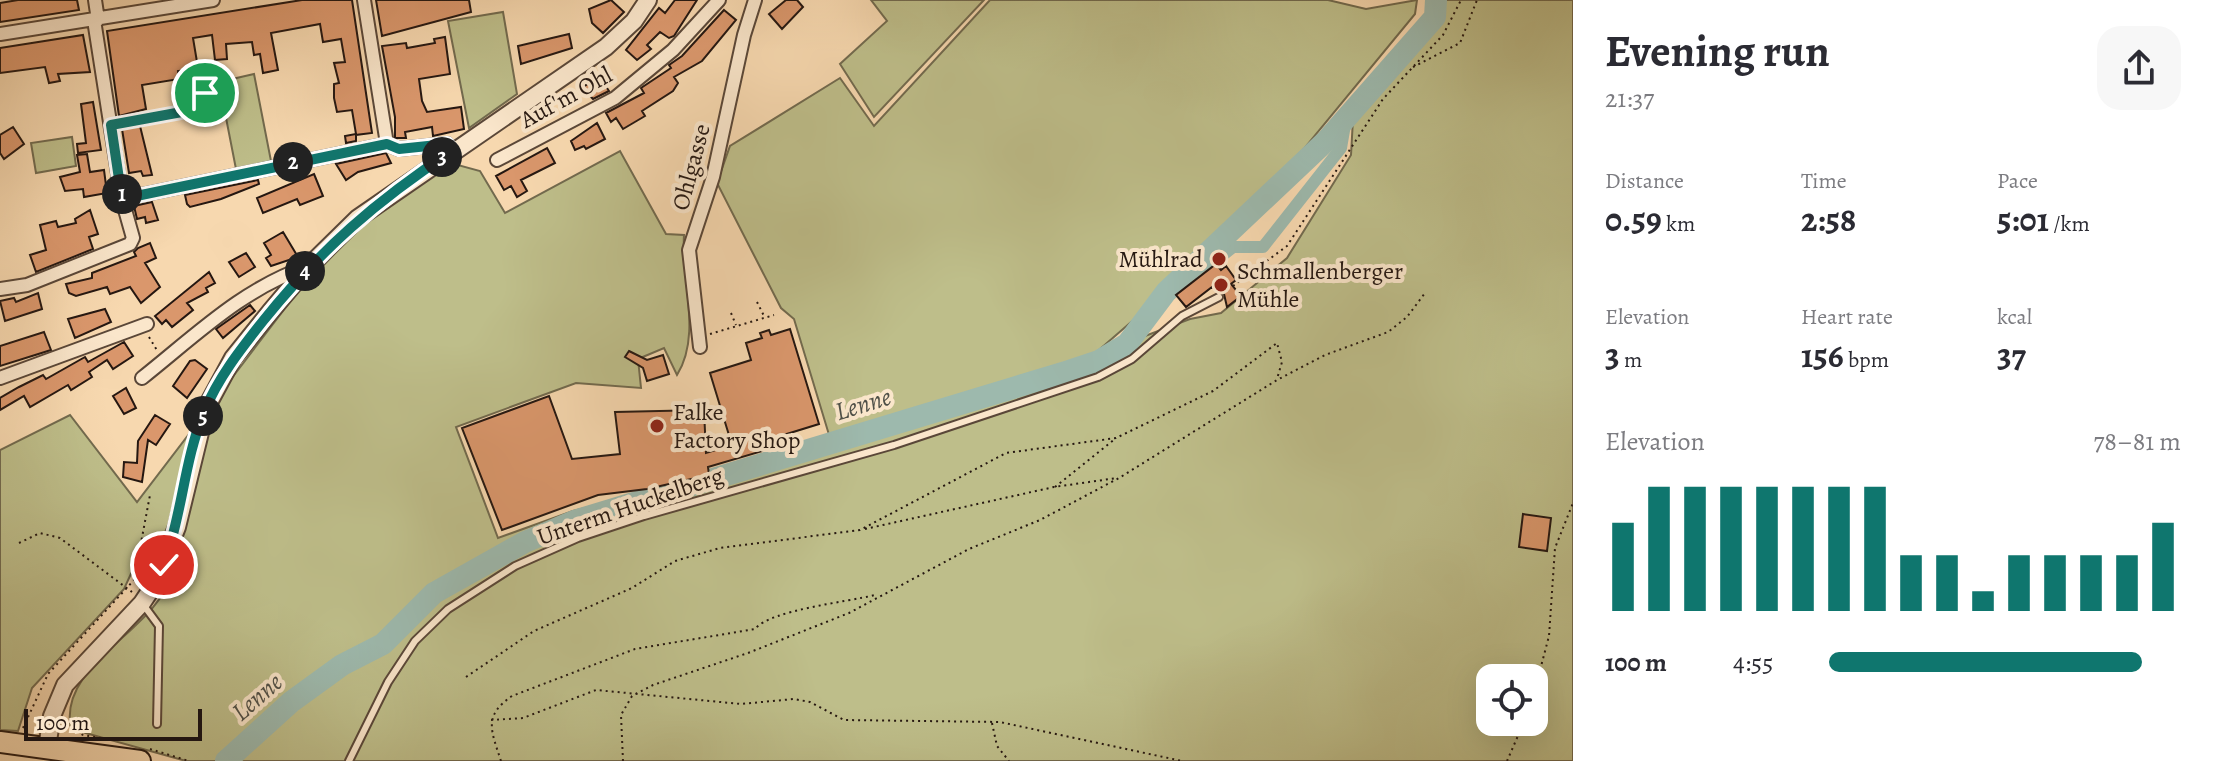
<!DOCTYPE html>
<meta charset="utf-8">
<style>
body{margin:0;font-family:Alegreya,serif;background:#f7f7f7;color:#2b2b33;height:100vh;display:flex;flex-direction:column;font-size:30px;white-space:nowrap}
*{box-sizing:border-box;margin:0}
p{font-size:26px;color:#7c7c81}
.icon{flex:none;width:44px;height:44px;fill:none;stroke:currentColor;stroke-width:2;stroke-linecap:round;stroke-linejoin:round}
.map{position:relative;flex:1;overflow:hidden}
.drawer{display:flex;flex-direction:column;background:#fff;width:640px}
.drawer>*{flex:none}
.buttons{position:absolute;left:1476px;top:664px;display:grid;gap:16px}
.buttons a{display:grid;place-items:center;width:72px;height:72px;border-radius:16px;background:#fff;box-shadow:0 8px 32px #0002;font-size:40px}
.scale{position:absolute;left:24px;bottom:20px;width:178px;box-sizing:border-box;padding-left:8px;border:4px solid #251711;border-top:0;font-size:22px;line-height:28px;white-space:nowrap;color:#251711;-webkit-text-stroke:6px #fae6cb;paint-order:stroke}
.pin{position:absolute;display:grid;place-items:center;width:68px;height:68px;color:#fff;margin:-34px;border:4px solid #fff;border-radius:50%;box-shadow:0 2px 8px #0007}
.km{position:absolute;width:40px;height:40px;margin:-20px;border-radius:50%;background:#222;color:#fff;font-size:22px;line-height:40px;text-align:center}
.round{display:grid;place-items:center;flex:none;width:84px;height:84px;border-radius:24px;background:#f7f7f7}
.overview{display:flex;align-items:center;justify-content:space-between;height:136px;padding:0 32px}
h1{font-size:44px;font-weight:600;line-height:60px}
.stats{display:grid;grid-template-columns:repeat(3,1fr);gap:12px;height:136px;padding:8px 32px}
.stats div{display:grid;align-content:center}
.stats b{font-size:34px;font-weight:600}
.stats small{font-size:22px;font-weight:400}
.stats p{font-size:22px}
.chart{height:224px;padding:16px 32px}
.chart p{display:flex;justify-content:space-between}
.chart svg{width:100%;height:144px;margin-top:8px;stroke:#0f766e;stroke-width:6}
ul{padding:0 32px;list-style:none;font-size:26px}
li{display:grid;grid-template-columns:128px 96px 1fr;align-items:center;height:60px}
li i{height:20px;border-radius:10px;background:#0f766e}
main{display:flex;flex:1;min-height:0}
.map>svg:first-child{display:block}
</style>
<main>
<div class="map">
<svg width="1573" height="761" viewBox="0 0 1573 761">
<rect width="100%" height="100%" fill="#f7d8af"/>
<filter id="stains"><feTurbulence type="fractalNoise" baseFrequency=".0025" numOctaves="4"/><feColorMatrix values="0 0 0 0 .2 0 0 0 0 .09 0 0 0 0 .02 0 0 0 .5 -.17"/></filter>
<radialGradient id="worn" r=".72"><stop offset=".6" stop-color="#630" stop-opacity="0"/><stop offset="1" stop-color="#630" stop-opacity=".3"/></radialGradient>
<!-- green -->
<path fill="#bebe8a" stroke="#726a4e" stroke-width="2" fill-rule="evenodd" d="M871,0h113l-110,117 -34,-53 47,-43z
M990,0h338l38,9 51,-9 -2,14 -178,216 -145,126 98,-37 31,-6 66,-55 64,-103 3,-54 84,-101h135v761h-1387l-115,-32c-14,-66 87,-98 101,-156l-31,-21 -17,37 -92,99 -14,43 -18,-1v-280l70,-35 67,87 159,-208 64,-67 87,-65 33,9 25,42 115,-62 46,83 18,1c-3,45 18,100 -7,140l-13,-27 -26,11 3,29 -65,-5 -120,44 42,111 75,-27 138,-35 119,-38 -36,-119 -13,-11 -64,-125 13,-37 110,-68 34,48zM1490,678h44v44h-44z
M503,12l14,82 -48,34 -21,-107z
M254,74l17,87 -35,8 -17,-87z
M72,137l4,29 -40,7 -5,-30z"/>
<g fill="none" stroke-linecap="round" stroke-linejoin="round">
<!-- canal -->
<path stroke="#9db9ad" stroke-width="12" d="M1192,269l16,-2 25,-20h30l78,-99 5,-29"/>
<!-- river -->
<path stroke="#9db9ad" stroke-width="22" d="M226,761l65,-59 51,-37 41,-21 51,-51 91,-51 49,-21 495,-150 30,-10 28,-17 39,-52 160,-151 109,-124 1,-17"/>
</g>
<!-- building -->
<path fill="#da976c" stroke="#251711" stroke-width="2" d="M18,0h59l2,10 -79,12v-19z
M302,0h50l20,133 -16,2v6l-10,2 -1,-7 11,-2 -4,-24 -15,2 -3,-14v-14l5,-1 -5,-20 11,-1 -4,-23 -18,3 -3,-18 -49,9 7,37 -15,3 -3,-19 -6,1 -2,-13 -26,2 1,15 -12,1 -3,-25 -19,3 5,30 -20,3 1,8 -37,6 4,24 -27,7 -12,-85z
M376,0h93l2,12 -89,24z
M611,0l13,12 -21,21 -11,-10 -3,-14z
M675,0h22l-23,36 -5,2 -9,-6 -13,13 4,4 -14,11 -11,-10 33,-42 6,5z
M786,0h11l6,7 -21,22 -13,-15z
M724,10l12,10 -34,41 -28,16 4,6 -5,8 -31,20 3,5 -22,13 -7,-11 -5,4 -5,-9 38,-20 -3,-5 30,-20 -2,-3 13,-9z
M569,34l3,14 -51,16 -3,-18z
M83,35l7,37 -32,2 2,7 -11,2 -4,-16 -45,6v-25z
M445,37l5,37 -31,5 3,22 5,11 34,-5 3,22 -31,7 -1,-9 -27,5 1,6h-11v-21l-13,-71 24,-3 1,5 28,-5 -1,-4z
M599,76l10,15 -16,8 -11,-11z
M93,102l8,48 -23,3 -1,-9 9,-1 -5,-39z
M597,123l8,16 -19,10 -2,-3 -9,4 -4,-9z
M140,126l12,49 -9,1 -2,-5 -12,2 -7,-44z
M13,127l11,17 -20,15 -4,-6v-18z
M547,148l8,15 -34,17 6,11 -10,6 -6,-11 -7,4 -8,-14z
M386,153l5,10 -33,9 -12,8 -10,-16z
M87,154l3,18 14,-2 3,23 -23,4 -1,-8 -18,2 -5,-14 20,-5 -3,-17z
M314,174l9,22 -23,9 -3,-6 -34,14 -6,-15z
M258,180l1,4 -38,15 -31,8 -3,-3 -2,-9z
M152,202l6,18 -12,3 -1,-6 -8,2 -3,-13z
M90,210l8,24 -9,3 4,12 -57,23 -6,-17 16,-5 -6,-25 16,-4 2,6 18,-4 -1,-4z
M283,232l15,25 -27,9 -5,-8 5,-3 -7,-12z
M150,243l6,15 -11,5 15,24 -19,16 -11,-16 -20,7 -3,-7 -31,9 -7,-3 -3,-9 26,-6v-5l44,-17 -2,-4 4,-4z
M246,253l9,14 -16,10 -10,-15z
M1216,264l5,6 5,-4 10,14 -5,4 10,12 -14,11 -3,-13 -12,-7 -26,20 -10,-12z
M209,272l6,11 -9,5 2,4 -21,11 6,7 -21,17 -6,-7 -4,4 -7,-8z
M38,293l4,16 -37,12 -5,-20 14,-3 2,4z
M250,305l5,6 -32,27 -7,-9z
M105,309l6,13 -36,16 -7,-19z
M790,329l29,95 -42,13 2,9 -71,21 1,8 -62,14 -49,6 -96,35 -40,-102 87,-32 23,63 48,-5 -5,-42 89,-2 2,43 26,-8 -22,-72 41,-13 -5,-17 16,-5 -2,-5 9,-3 2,5z
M44,332l7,18 -51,16v-20z
M124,342l9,14 -20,13 -6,-9 -18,12 3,5 -21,13 -3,-5 -38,22 -6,-11 -24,14v-12l19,-11 24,-12 3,4 39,-22 3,5z
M629,351l18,9 16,-5 6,19 -22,7 -4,-13 -18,-11z
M195,360l12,9 -20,29 -14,-12 17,-25z
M126,388l10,20 -12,6 -11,-18z
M155,415l15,9 -14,21 -8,-5 -6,42 -19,-5 1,-15 13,1 1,-22z
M1523,514l28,4 -4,33 -28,-4z"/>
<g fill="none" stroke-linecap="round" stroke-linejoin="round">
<!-- service casing -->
<g stroke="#5a4738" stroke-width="10">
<path id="service" d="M111,125l87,-16 6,-5 -1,-25
M142,603l17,23 -2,98
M349,761l39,-79 27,-41 33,-32 67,-43 63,-28 66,-22 250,-71 204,-68 34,-18 50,-43 37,-19"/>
</g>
<!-- minor casing -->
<g stroke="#5a4738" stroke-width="16">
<path id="minor" d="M95,0l3,20
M364,0l23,144
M0,34l213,-34
M497,160l118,-62 58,-48 46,-50
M122,199l265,-55 12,5 48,-5 5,7
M0,289l27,-4 103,-41 3,-6 -11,-39 -28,-179
M700,347l-11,-97 24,-73 31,-142 11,-35
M0,378l147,-54
M142,378c53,-42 101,-90 167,-112"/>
</g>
<!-- tertiary casing -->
<g stroke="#5a4738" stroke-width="20">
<path id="tertiary" d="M47,747l5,-31 13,-31 77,-82 12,-18 23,-58 29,-119 27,-50 37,-46 39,-46 49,-48 248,-171 28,-26 14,-21"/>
</g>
<!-- primary casing -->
<g stroke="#251711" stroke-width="24">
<path id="primary" d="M0,742l140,19"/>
</g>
<!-- path -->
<path stroke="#251711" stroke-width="2" stroke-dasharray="2 4" stroke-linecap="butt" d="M1413,67l47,-24 17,-43
M1233,286l54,-40 96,-147 60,-64 18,-35
M757,302l7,14
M731,313l5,12
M710,334l64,-19
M149,337l9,15
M1055,487l61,-49
M865,529l189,-42 63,-9
M19,543l21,-10 20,5 72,54
M466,677l68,-46 98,-43 43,-27 45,-13 140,-18 146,-77 110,-15 97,-47 64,-48 5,19 -5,17
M1534,693l15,-57 6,-88 18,-45
M491,720l32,-2 73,-28 145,14 53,-5 16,3 34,18 156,2 182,39
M992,723l5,23 12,15
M66,725l17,10 30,5
M23,728l25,-54 86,-94 16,-85
M150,749l39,12
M501,761c-10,-31 -18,-45 11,-65l123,-47 120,-20c15,-19 92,-27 120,-34
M623,761l-2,-46 11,-19 21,-11 95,-32 101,-40 120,-64 71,-29 79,-42 158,-98 48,-25 63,-23 19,-15 18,-24
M1507,761l17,-39"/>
<!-- service -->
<use href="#service" stroke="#fae6cb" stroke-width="6"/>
<!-- minor -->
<use href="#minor" stroke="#fae6cb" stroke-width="12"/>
<!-- tertiary -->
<use href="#tertiary" stroke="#fae6cb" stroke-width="16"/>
<!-- primary -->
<use href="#primary" stroke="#f7d8af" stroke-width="20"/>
</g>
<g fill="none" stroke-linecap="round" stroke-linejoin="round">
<!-- route casing -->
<g stroke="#fff" stroke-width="16">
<path id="route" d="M164,565c18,-50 20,-104 40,-153 14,-34 36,-62 59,-91 58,-72 113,-120 189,-170l-5,-7 -48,5 -12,-5 -265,55 -11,-74 87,-16 6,-5 1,-11"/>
</g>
<!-- route -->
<use href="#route" stroke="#0f766e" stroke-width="10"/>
</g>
<!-- markers -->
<g fill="#8f2418" stroke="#fae6cb" stroke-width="3">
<circle cx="1219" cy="259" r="8"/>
<circle cx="1221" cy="285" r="8"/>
<circle cx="657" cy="426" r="8"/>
</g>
<g text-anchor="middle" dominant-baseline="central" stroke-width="8" stroke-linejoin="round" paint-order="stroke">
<!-- street labels -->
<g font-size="24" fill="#251711" stroke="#fae6cb">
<text transform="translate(566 97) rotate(-29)">Auf'm Ohl</text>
<text transform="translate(691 167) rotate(-75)">Ohlgasse</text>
<text transform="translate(630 506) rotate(-19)">Unterm Huckelberg</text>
</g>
<!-- poi labels -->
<g font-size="24" fill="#251711" stroke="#fae6cb" text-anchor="start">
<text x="1203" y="259" text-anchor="end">Mühlrad</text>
<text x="1237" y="271">Schmallenberger<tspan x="1237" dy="28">Mühle</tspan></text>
<text x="673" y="412">Falke<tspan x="673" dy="28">Factory Shop</tspan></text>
</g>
<!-- water labels -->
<g font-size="26" font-style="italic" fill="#4f5048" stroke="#fae6cb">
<text transform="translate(863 404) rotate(-17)">Lenne</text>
<text transform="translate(257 697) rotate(-41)">Lenne</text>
</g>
</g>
<rect width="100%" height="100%" filter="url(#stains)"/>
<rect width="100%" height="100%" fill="url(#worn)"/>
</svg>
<div class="buttons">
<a><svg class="icon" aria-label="locate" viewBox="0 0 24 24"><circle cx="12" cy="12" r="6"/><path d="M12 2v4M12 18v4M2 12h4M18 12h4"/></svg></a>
</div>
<div class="scale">100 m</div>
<div class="pin" style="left:205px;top:93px;background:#1e9e55"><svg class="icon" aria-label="arrive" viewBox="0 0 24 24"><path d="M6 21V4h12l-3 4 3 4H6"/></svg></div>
<div class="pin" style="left:164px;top:565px;background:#d93025"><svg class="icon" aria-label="check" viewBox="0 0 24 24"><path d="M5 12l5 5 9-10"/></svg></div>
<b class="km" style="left:122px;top:194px">1</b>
<b class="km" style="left:293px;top:162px">2</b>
<b class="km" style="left:442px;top:157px">3</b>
<b class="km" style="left:305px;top:271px">4</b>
<b class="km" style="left:203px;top:416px">5</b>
</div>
<section class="drawer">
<div class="overview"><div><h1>Evening run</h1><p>21:37</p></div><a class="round"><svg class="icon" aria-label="share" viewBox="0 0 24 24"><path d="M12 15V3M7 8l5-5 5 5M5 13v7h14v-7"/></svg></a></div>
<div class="stats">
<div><p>Distance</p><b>0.59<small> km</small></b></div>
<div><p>Time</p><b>2:58</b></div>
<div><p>Pace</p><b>5:01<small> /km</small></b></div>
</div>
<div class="stats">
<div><p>Elevation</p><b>3<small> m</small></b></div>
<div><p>Heart rate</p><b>156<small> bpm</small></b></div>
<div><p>kcal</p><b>37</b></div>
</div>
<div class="chart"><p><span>Elevation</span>78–81 m</p>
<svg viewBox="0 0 160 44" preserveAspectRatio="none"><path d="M5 44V17M15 44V6M25 44V6M35 44V6M45 44V6M55 44V6M65 44V6M75 44V6M85 44V27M95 44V27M105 44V38M115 44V27M125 44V27M135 44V27M145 44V27M155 44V17"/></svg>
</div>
<ul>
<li><b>100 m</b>4:55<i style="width:89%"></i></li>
</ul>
</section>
</main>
